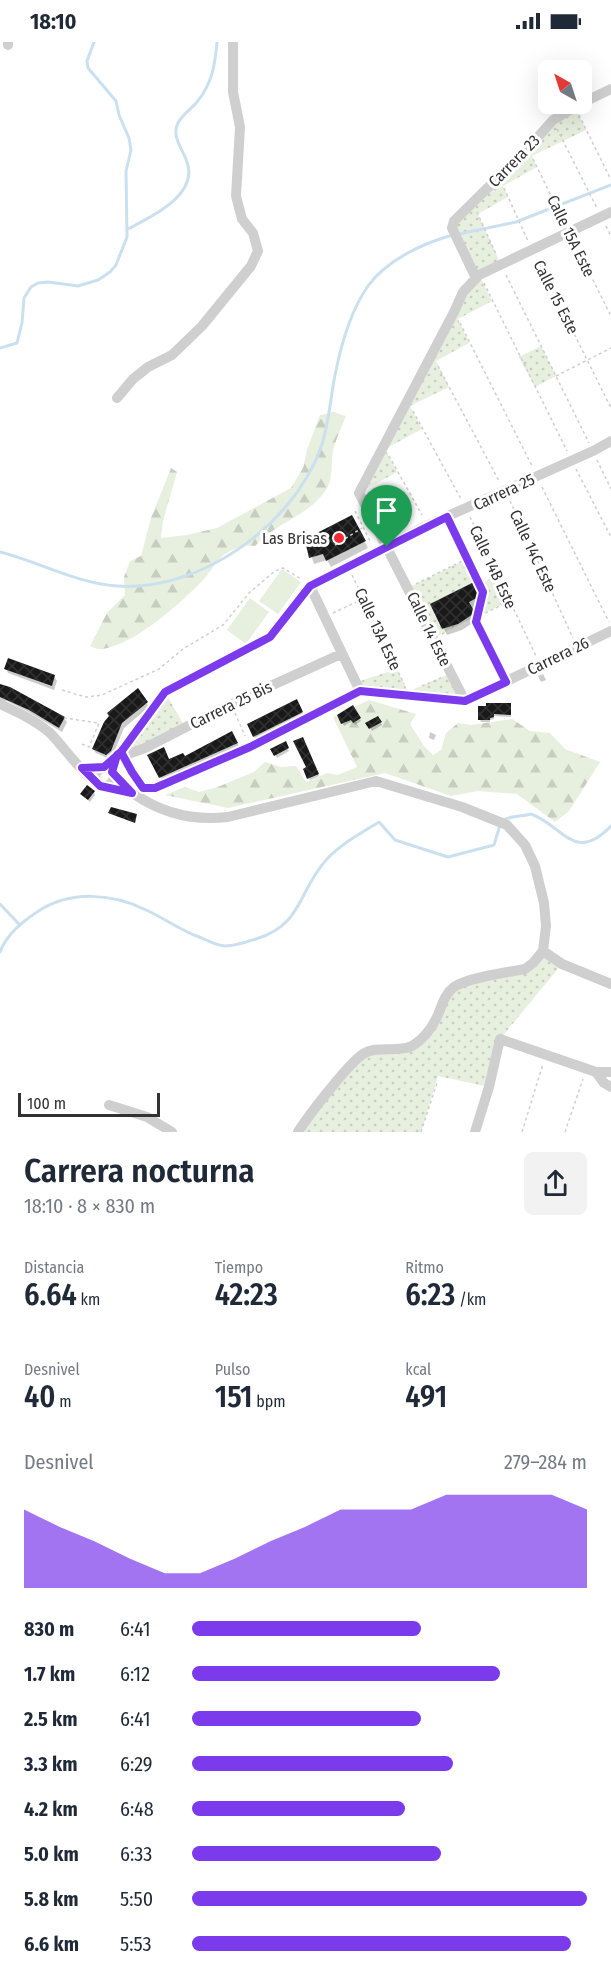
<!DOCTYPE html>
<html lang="es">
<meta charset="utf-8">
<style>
body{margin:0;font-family:"Fira Sans Condensed",sans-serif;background:#f2f2f3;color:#1f2937;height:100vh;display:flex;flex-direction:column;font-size:22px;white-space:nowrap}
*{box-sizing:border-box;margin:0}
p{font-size:20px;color:#747a83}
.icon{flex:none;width:33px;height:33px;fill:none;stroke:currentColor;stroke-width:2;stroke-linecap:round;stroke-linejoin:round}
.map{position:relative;height:1090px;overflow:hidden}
.sheet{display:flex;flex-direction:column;background:#fff;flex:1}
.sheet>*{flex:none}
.needle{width:39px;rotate:321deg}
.controls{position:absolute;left:538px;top:18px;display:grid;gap:12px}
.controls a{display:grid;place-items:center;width:54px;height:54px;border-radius:9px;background:#fff;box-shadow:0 6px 24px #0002;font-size:30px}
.scale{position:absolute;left:18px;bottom:15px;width:142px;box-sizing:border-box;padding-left:6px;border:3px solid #323232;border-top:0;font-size:16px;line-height:21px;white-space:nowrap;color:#323232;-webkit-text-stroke:4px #fff;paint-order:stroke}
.pin{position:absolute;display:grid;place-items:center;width:51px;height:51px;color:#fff;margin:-62px -26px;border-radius:50% 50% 50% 0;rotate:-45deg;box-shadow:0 0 6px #0007}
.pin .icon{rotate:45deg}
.round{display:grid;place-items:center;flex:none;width:63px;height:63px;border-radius:9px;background:#f2f2f3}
.head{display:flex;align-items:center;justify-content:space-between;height:102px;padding:0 24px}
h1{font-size:33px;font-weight:600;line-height:45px}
.stats{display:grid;grid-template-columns:repeat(3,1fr);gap:9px;height:102px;padding:6px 24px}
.stats div{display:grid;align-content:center}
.stats b{font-size:30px;font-weight:600}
.stats small{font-size:16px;font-weight:400}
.stats p{font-size:16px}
.chart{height:168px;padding:12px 24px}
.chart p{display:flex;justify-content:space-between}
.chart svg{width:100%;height:108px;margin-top:6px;fill:#7c3aed;opacity:.7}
ul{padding:0 24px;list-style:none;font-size:20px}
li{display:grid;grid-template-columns:96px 72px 1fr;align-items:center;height:45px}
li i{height:15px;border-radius:8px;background:#7c3aed}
.status{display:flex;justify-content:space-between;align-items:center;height:42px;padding:0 30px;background:#fff;direction:ltr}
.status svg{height:16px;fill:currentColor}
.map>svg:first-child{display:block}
</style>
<div class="status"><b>18:10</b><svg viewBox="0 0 49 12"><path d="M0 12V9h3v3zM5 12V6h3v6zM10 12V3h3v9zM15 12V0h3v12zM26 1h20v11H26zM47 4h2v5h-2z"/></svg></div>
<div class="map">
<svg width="611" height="1090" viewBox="0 0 611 1090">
<defs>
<pattern id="grass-dots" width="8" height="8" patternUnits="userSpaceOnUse" patternTransform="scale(1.5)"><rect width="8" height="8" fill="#e7efdf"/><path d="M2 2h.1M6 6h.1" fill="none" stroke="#c7cdc0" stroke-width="1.8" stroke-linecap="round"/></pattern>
<pattern id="forest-firs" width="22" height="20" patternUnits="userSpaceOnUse" patternTransform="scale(1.5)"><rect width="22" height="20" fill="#e7efdf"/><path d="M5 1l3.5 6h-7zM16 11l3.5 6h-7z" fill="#c7cdc0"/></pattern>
<pattern id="building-cross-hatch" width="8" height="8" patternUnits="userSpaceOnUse" patternTransform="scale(1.5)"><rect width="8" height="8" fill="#191919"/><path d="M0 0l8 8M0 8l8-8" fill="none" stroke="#323232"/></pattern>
</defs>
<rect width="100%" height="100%" fill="#fff"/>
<!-- grass -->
<path fill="url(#grass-dots)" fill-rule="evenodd" d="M575,64l11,24 -54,26 5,11 -34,19 5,11 -30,17 23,51 -22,10 13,26 -34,18 11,24 -33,18 13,26 -39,19 12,23 -37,20 12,23 -38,21 117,-215 -22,-57z
M541,304l15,30 -21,11 -16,-30z
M467,517l12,25 17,-8 13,25 -76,37 -25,-50zM474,540l7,14 -12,6 2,13 -13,9 -16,5 -12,-24z
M397,627l11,23 43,-19 14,28 -99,-9 -9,-10z
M165,650l20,35 -64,25z
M543,909l19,13 -62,75 -11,48 -51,-11 -17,56h-123l65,-78 58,-15 34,-53 70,-17z"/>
<!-- forest -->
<path fill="url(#forest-firs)" d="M333,370l13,4c-4,10 -9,21 -12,31 -4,12 0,31 -7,41 -17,28 -51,34 -72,58 -12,-2 -19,2 -30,8 -8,6 -14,17 -21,25 -23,24 -67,64 -101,70 -4,1 -9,-1 -13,-3l17,-33 18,-18 -1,-18 6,-16 11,-5 10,-38 20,-50 6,4 -14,49 -2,17 26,-3 30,-7 74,-40 12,-20 4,-18 13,-35z
M369,658l47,14 -6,10 14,22 9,9 8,-5 5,-17 12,-10 13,2 41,-6 18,12 20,2 15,16 35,13 -31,49 -14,11 -38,-28 -39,-3 -27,5 -66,-23 -157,35 -63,-13 20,-8 14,5 16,-4 39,-16 11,-10 16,5 15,-1 10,16 21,-9 11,2 19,-8 -24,-50z"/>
<!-- pitch -->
<path fill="#e7efdf" d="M282,527l19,13 -23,32 -19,-13z
M250,556l19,14 -23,32 -19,-14z"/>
<!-- shadow -->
<path fill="#0003" d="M355,481l13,25 -37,19 -4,-7 -13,4 -6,-18 11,-3z
M473,542l10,19 -12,6 6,11 -15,10 -15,5 -3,-6z
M6,627l48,7 3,5 -3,9 -46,-17z
M543,632l3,6 -5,2 -3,-6z
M0,643l64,33 3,4 -5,10 -35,-21 -20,-10h-7z
M297,659l6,13 -48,25 -6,-14z
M146,660l3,5 -25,21 -11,27 -4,4 -13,-6 -3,-4 12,-26z
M510,662l1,13 -17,-1v3l-4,1v2h-9l-1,-2z
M352,665l9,14 -6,4 -2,-4 -9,5 -5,-10z
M378,676l4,7 -10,6 -5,-8z
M430,690l6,3 -2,5 -5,-2z
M231,691l8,13 -77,34 -13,-24 20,5 15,-4z
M303,696l16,38 -9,4 -5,-10 3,-2z
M285,701l4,8 -12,7 -5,-9z
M94,750l1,3 -5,7 -6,-5z"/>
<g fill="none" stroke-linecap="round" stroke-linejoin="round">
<!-- stream -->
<path stroke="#cbe0ef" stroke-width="3" d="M128,187c23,-12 71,-34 59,-67 -4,-13 -16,-25 -9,-39 4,-8 13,-14 19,-21 15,-18 18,-37 20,-60
M459,192l57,-12 95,-37
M0,306l17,-5 5,-20 2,-25 7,-11 7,-4 10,-1 30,4 20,-6 12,-8 6,-7 11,-28 -1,-66 5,-21 -2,-12 -10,-23 -3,-14 -28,-33 -1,-7 7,-19
M0,510c39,10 76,31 117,34 82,6 174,-59 203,-136 9,-24 10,-50 15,-75 6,-30 16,-65 33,-89 19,-26 55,-43 85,-51
M503,778c10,-5 18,-3 28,-6 33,12 43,50 80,12
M0,862l19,20
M0,910c7,-18 22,-30 37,-40 33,-22 75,-19 109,-2 18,8 34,20 53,27 8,3 18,9 26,9 10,0 22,-4 31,-7 48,-15 42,-49 71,-80 14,-15 34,-26 52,-37l16,18 53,17 46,-12 6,-20"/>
</g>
<!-- building -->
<path fill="url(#building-cross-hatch)" d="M352,473l14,26 -40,20 -3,-7 -14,4 -3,-13 11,-3 -4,-7z
M474,540l7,14 -12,6 6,11 -17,11 -16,5 -12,-25z
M8,616l47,17 -3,11 -48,-17z
M0,642l10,3 55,30 -6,11 -30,-18 -29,-13z
M138,646l10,14 -26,21 -11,28 -5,4 -14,-6 12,-27 5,-6 -2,-3z
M297,657l6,13 -50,25 -6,-13z
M486,661h25v12l-17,-1v3l-4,1v2h-12v-14h8z
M353,663l8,13 -8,5 -2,-3 -10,4 -4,-9z
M378,674l4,6 -13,7 -4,-6z
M232,689l6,12 -79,35 -12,-23 17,-8 5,12 14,-6 2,3z
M303,695l16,37 -12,5 -4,-10 3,-2 -13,-26z
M286,699l3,7 -15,8 -4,-7z
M87,743l8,6 -7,9 -8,-6z
M111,765l26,7 -2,9 -27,-10z"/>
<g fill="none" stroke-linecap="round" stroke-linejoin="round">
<!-- path -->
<path stroke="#cfcfcf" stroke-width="1.5" stroke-dasharray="3 3" stroke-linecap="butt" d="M579,73l32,65
M557,87l40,79
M533,117l31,63
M504,146l24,53
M477,170l19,42
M606,184l5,10
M574,200l37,74
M537,217l74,149
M506,233l83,168
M484,241l83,168
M460,281l72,143
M438,324l61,115
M556,334l55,-28
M413,369l48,88
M389,414l33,59
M597,418l14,29
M576,427l35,68
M542,445l67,135
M510,459l63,137
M355,469l16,32
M470,475l66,139
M451,485l33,66 -8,29 25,51
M335,503l27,-17
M352,533l52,109
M416,542l50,-25
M333,571l30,-14
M442,592l66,-32
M422,644l21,-9
M62,648l24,7 16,-2 57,-26 24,-20 40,-24 26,-32 26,-22 8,-3 18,11
M235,671l10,23
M64,676l35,5 -10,24 -10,-4
M421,1090l16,-49
M522,1090l21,-68
M565,1090l18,-53"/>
<!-- minor -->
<path stroke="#cfcfcf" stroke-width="10" d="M8,0v3
M582,61l29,-14
M476,236l-24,-50 2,-7 74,-73 25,-28 27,-16
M117,356l16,-19 15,-12 24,-12 30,-29 49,-60 7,-15 -5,-18 -11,-14 -6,-23 4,-69 -7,-35v-50
M310,544l50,105
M465,659l-106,-208 95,-181 9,-20 16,-17 132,-63
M0,662c17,8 35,16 49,28 11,10 41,52 53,54 3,1 6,-1 9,-2l3,-6 -2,-7
M121,710l11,20 11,16h12l95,-41 110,-56 105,10 146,-70
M121,710l7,2 17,-6 86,-44 110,-50
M113,733c7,6 13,14 21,19 28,19 61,27 94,23l148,-36 86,26 45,18 18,20 10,21 9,37 2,23 -3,25 -10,12 -8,6c-17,3 -59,9 -71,18 -11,8 -12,21 -18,32 -5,10 -14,21 -24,27 -14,7 -35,-1 -49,8 -15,10 -55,62 -65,78
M96,740l-1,-9 26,-21 44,-60 105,-55 40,-51 118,-61 165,-74 18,-10
M543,909l19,13 49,20
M596,1030l8,11 7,4
M109,1063l38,12 25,15
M475,1090l14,-45 11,-48 96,33h15"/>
</g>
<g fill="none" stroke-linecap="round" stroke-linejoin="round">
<!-- route casing -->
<g stroke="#fff" stroke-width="12">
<path id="route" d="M387,505l-77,39 -40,51 -105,55 -44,60 -17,15 -22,1 18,18 32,7 -20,-21 5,-17 4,-3 11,20 11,16h12l95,-41 110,-56 105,10 41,-19 -30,-60 7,-30 -36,-75 -60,30"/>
</g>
<!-- route -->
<use href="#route" stroke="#7c3aed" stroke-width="8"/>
</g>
<!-- markers -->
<circle fill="#f12b35" stroke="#fff" stroke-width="2" cx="339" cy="496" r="6"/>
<g text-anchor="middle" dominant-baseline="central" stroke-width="6" stroke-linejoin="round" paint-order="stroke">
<!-- street labels -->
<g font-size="16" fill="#323232" stroke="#fff">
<text transform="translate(514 119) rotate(-46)">Carrera 23</text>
<text transform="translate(571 194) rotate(64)">Calle 15A Este</text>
<text transform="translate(556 255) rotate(63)">Calle 15 Este</text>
<text transform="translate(504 450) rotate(-25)">Carrera 25</text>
<text transform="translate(533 509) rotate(65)">Calle 14C Este</text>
<text transform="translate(493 525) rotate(65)">Calle 14B Este</text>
<text transform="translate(378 587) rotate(65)">Calle 13A Este</text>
<text transform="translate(429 587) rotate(64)">Calle 14 Este</text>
<text transform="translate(558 614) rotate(-26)">Carrera 26</text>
<text transform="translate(231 663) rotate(-26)">Carrera 25 Bis</text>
</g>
<!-- poi labels -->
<g font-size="16" fill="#323232" stroke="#fff" text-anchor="end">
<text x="327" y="496">Las Brisas</text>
</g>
</g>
</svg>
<div class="controls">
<a><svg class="needle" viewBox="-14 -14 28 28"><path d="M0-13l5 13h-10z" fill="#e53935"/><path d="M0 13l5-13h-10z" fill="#747a83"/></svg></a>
</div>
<div class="scale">100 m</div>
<div class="pin" style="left:387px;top:505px;background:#1e9e55"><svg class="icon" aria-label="arrive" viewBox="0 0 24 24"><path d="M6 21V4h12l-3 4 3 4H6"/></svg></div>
</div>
<section class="sheet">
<div class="head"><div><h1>Carrera nocturna</h1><p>18:10 · 8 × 830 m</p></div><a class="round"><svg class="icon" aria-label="share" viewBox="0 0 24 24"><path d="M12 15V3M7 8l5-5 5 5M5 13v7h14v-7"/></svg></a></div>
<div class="stats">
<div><p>Distancia</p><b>6.64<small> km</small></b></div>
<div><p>Tiempo</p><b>42:23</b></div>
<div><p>Ritmo</p><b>6:23<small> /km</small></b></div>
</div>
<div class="stats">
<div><p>Desnivel</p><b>40<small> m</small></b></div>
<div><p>Pulso</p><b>151<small> bpm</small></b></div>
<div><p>kcal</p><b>491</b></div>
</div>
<div class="chart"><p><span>Desnivel</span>279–284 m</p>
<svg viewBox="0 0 160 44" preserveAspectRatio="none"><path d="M0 44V12L10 19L20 25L30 32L40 38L50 38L60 32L70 25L80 19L90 12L100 12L110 12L120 6L130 6L140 6L150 6L160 12V44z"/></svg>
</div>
<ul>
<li><b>830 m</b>6:41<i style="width:58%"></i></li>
<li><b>1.7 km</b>6:12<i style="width:78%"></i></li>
<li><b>2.5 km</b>6:41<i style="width:58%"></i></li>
<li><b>3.3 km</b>6:29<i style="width:66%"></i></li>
<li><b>4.2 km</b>6:48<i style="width:54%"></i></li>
<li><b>5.0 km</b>6:33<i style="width:63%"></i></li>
<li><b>5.8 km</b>5:50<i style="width:100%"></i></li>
<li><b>6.6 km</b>5:53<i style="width:96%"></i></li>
</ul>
</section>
